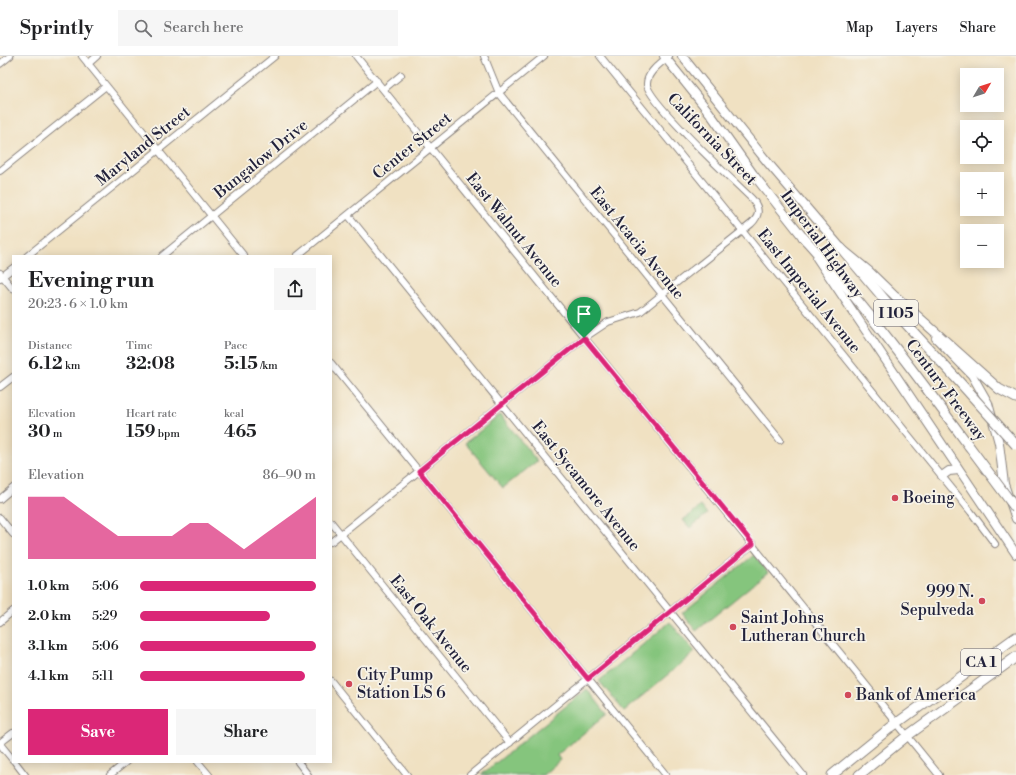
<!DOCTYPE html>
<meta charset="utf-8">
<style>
body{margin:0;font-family:"Libre Bodoni",serif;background:#f6f6f6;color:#202124;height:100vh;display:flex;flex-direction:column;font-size:15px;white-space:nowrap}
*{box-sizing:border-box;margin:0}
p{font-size:13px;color:#757577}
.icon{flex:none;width:22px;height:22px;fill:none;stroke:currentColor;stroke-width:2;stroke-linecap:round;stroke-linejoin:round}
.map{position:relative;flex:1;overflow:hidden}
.details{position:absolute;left:12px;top:199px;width:320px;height:508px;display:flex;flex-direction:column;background:#fff;border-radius:0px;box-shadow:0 2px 10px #0003}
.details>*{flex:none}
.needle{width:26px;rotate:51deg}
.buttons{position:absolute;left:960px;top:12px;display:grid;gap:8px}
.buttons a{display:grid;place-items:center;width:44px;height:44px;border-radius:0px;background:#fff;box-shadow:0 2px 10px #0003;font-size:20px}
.pin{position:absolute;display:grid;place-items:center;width:34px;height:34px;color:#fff;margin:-41px -17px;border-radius:50% 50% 50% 0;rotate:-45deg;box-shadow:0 0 4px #0007}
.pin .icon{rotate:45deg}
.round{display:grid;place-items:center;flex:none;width:42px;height:42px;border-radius:0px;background:#f6f6f6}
.head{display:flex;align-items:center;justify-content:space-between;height:68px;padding:0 16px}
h1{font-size:22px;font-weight:700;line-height:30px}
.metrics{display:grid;grid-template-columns:repeat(3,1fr);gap:6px;height:68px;padding:4px 16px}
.metrics div{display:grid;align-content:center}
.metrics b{font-size:17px;font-weight:700}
.metrics small{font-size:11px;font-weight:400}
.metrics p{font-size:11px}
.chart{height:112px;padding:8px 16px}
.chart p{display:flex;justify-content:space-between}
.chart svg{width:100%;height:72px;margin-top:4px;fill:#db2777;opacity:.7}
.primary-button{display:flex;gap:8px;margin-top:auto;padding:8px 16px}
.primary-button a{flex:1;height:46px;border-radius:0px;background:#db2777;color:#fff;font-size:16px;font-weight:700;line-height:46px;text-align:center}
.primary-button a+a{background:#f6f6f6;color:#202124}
ul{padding:0 16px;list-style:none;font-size:13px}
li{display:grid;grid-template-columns:64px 48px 1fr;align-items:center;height:30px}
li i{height:10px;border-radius:5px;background:#db2777}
header{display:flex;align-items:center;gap:24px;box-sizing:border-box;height:56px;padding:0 20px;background:#fff;border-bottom:1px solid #e0e0e0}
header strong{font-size:19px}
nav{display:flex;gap:22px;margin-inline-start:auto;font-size:14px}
.search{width:280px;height:36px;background:#f6f6f6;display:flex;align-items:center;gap:10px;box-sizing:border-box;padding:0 14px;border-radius:0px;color:#757577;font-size:15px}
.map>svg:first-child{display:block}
</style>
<header>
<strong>Sprintly</strong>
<div class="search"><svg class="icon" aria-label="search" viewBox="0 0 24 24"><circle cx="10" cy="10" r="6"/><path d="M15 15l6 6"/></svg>Search here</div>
<nav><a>Map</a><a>Layers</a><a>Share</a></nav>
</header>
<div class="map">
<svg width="1016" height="719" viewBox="0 0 1016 719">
<rect width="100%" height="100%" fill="#f7f3e8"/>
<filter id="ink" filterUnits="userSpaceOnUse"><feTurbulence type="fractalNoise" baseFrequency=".025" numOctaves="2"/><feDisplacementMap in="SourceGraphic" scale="8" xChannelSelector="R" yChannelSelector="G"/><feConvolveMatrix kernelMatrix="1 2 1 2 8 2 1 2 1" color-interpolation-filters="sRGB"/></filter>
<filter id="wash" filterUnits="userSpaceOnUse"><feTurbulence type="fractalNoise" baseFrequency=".012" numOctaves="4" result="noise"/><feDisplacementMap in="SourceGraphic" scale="16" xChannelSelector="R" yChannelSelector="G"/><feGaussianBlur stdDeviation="0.9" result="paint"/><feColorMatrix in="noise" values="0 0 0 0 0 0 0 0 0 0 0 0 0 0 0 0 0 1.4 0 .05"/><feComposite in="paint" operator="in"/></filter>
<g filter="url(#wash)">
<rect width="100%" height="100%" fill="#f0e1c2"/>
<!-- green -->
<path fill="#85c57d" stroke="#54745c" d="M500,359l37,46 -34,27 -38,-45z
M701,450l6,8 -17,14 -7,-8z
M754,499l14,17 -72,59 -14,-18z
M670,566l25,30 -71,59 -25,-30z
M587,633l20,25 -50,41 3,5 -17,15h-62z"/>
</g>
<g filter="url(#ink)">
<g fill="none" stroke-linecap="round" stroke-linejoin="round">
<!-- minor casing -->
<g stroke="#89827e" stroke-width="8">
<path id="minor" d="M82,0l162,200
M356,0l583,719
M484,0l15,37 281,347
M600,0l371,456 24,32
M669,0c-8,7 -23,17 -22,29 3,19 88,97 106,115 7,9 7,16 -2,24l-54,43
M0,8l10,-8
M88,8l9,-8
M384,33l17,-14
M0,115l106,-85
M348,159l455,560
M27,200l248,-200
M162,200l215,-175
M297,200l247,-200
M0,217l13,16
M0,222l13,-10
M331,307l335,412
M0,331l13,-10
M0,443l13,-11
M0,462l13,16
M331,466l179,221
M331,486l253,-204 24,-16 32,-10 55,-44
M0,566l13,-11
M331,625l76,94
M0,687l13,-10
M0,688l13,16
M15,706l10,13
M198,706l11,13
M298,706l10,13
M110,719l16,-13
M470,719l283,-231"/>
</g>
<!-- major casing -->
<g stroke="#89827e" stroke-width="10">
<path id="major" d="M664,0l45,56 44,62 53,67
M682,0l87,108 72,84 28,23 31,30
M817,202l199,296
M936,282l36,37 16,28 11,40 5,41 12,35
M942,420l7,-5 10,-1"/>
</g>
<!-- highway casing -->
<g stroke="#89827e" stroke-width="11">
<path id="highway" d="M803,181c60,66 113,137 166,209
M841,192l55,65 58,63
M897,242l102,91 17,9
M832,719l58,-47 126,-91
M859,719l48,-39 109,-79"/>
</g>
<!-- minor -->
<use href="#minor" stroke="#fff" stroke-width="6"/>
<!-- major -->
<use href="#major" stroke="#fff" stroke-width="8"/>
<!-- highway -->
<use href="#highway" stroke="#fff" stroke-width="9"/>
<!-- highway-bridge casing -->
<g stroke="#89827e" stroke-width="11" stroke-linecap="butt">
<path id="highway-bridge" d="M954,320l62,69
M969,390l47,63"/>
</g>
<!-- highway-bridge -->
<use href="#highway-bridge" stroke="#fff" stroke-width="9"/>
</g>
</g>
<g fill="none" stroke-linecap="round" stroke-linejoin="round" filter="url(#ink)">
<!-- route casing -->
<g stroke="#fff" stroke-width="8">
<path id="route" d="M584,282l169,206 -165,135 -169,-208z"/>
</g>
<!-- route -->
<use href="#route" stroke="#db2777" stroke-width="5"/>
</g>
<!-- markers -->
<g fill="#d1495b" stroke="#f7f3e8" stroke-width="1.5">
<circle cx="895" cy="442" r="4"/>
<circle cx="982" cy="545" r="4"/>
<circle cx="733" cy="571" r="4"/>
<circle cx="349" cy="628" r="4"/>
<circle cx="848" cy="639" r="4"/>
</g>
<g text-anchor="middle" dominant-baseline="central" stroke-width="3.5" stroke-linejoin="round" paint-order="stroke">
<!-- shield labels -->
<g fill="#f7f3e8" stroke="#62616f" stroke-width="1">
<rect x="874" y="244" width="44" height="26" rx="3"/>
<rect x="961" y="593" width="40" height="26" rx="3"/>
</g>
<g font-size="15" font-weight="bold" fill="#22223b">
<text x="896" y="257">I 105</text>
<text x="981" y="606">CA 1</text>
</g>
<!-- street labels -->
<g font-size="16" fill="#22223b" stroke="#f7f3e8">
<text transform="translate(712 83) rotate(46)">California Street</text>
<text transform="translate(143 90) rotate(-39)">Maryland Street</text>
<text transform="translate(412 90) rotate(-39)">Center Street</text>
<text transform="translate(261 103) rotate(-39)">Bungalow Drive</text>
<text transform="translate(514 174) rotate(51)">East Walnut Avenue</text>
<text transform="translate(637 187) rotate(51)">East Acacia Avenue</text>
<text transform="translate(822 188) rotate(54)">Imperial Highway</text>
<text transform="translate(809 235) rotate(51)">East Imperial Avenue</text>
<text transform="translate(946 334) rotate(53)">Century Freeway</text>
<text transform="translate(586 430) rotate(51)">East Sycamore Avenue</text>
<text transform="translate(431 568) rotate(51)">East Oak Avenue</text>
</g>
<!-- poi labels -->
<g font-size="16" fill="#22223b" stroke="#f7f3e8" text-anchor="start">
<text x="903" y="442">Boeing</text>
<text x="974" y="536" text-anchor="end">999 N.<tspan x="974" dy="18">Sepulveda</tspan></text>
<text x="741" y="562">Saint Johns<tspan x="741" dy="18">Lutheran Church</tspan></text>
<text x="357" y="619">City Pump<tspan x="357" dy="18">Station LS 6</tspan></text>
<text x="856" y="639">Bank of America</text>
</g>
</g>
</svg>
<div class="buttons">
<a><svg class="needle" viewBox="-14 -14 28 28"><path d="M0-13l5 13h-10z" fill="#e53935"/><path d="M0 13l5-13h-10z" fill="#757577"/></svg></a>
<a><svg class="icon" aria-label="locate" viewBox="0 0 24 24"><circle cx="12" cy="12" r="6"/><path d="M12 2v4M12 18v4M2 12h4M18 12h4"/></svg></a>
<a>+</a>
<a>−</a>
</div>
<div class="pin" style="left:584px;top:282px;background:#1e9e55"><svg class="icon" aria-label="arrive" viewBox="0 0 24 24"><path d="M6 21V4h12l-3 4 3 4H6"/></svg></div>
<section class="details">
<div class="head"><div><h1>Evening run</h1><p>20:23 · 6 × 1.0 km</p></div><a class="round"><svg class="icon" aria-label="share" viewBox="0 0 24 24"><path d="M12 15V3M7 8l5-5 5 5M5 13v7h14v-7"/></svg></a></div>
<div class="metrics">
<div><p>Distance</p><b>6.12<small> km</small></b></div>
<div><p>Time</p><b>32:08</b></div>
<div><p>Pace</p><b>5:15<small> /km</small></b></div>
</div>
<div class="metrics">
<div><p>Elevation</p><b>30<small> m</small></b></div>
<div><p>Heart rate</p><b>159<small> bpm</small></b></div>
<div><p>kcal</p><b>465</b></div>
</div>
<div class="chart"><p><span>Elevation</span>86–90 m</p>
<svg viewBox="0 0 160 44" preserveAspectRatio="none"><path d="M0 44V6L10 6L20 6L30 14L40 22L50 30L60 30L70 30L80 30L90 22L100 22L110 30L120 38L130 30L140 22L150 14L160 6V44z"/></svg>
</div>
<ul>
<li><b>1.0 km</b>5:06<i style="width:100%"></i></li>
<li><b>2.0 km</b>5:29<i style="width:74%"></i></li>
<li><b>3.1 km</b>5:06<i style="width:100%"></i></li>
<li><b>4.1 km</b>5:11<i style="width:94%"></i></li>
</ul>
<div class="primary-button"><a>Save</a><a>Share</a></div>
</section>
</div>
